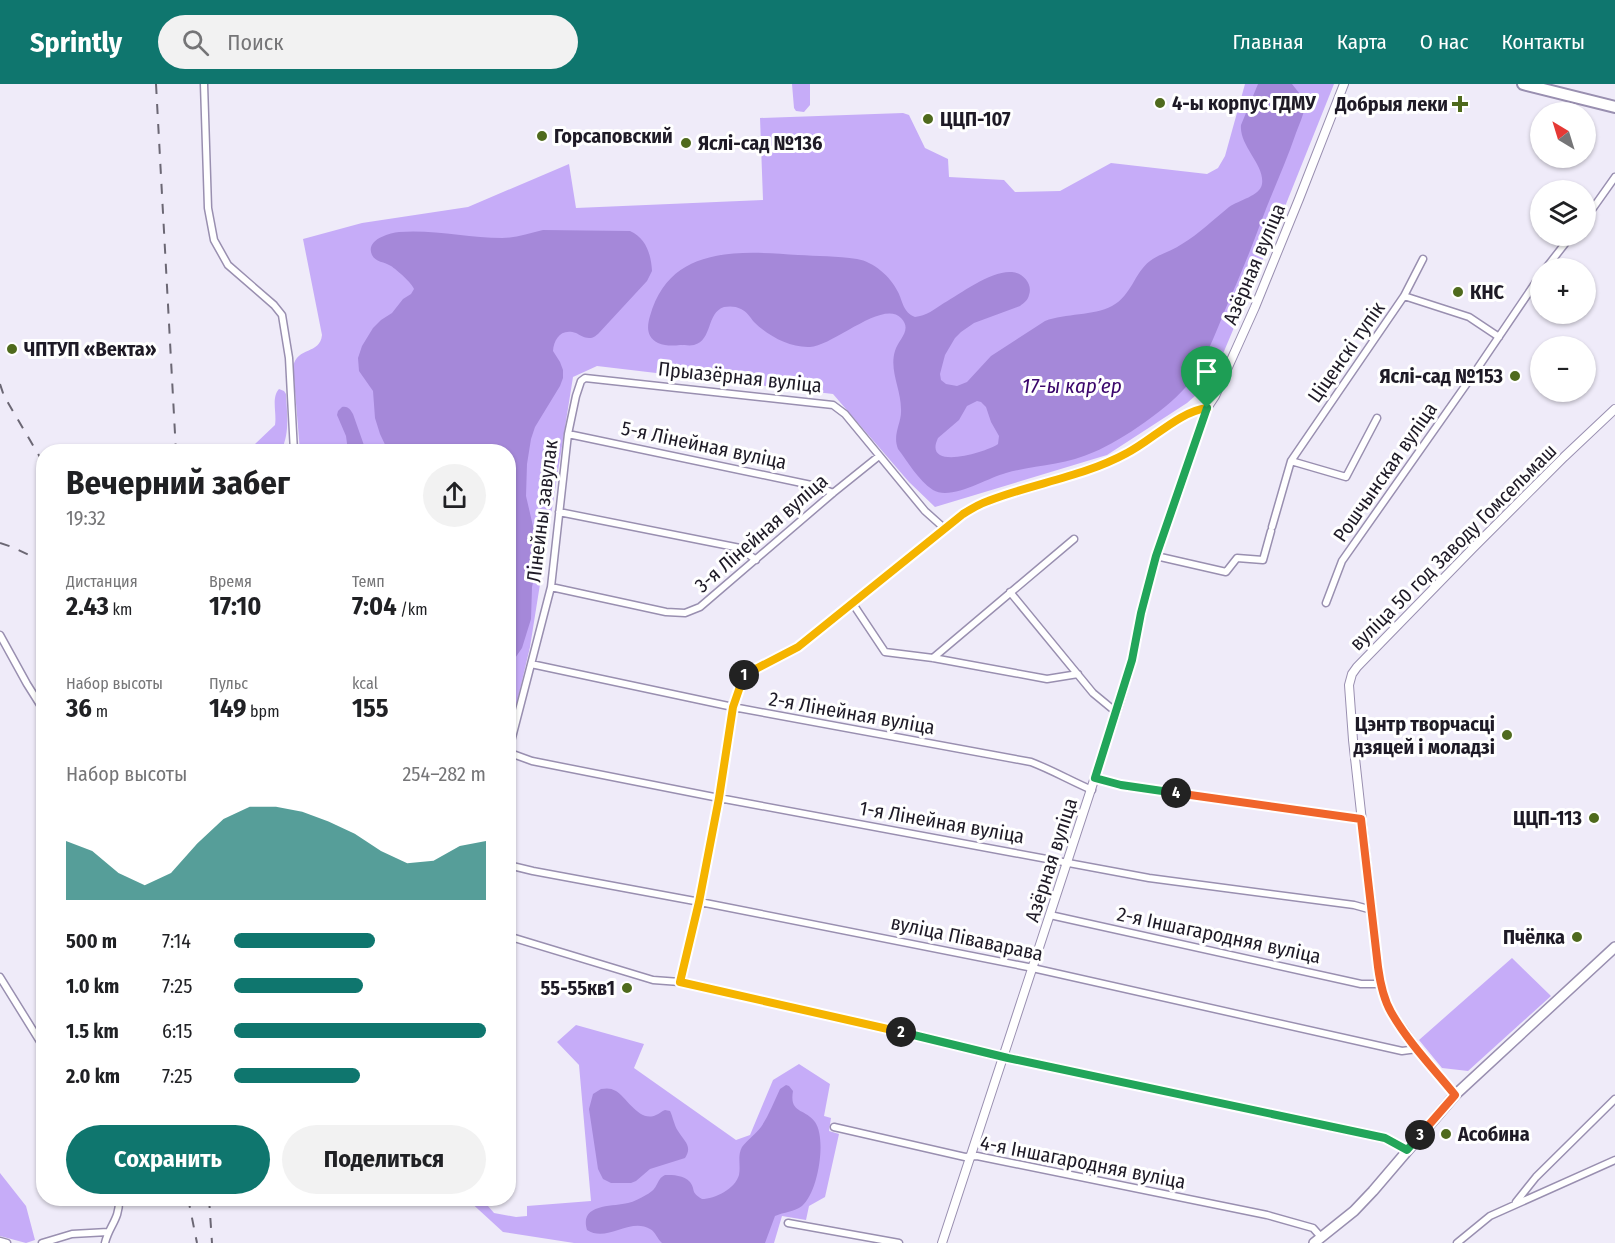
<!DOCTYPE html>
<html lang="ru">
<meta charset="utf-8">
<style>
body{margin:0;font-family:"Fira Sans Condensed",sans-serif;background:#f2f2f2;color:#202124;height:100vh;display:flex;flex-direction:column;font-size:22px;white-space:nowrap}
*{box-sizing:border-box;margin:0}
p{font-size:20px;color:#757577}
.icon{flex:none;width:33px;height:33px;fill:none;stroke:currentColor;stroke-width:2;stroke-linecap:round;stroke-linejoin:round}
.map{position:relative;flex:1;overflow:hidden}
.side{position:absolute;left:36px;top:360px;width:480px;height:762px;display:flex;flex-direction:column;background:#fff;border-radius:24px;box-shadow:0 2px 4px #0004}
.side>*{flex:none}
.needle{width:39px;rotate:322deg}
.controls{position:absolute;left:1530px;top:18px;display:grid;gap:12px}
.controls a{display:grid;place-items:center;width:66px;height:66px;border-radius:50%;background:#fff;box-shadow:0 2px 4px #0004;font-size:30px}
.pin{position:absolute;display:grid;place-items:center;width:51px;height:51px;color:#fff;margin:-62px -26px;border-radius:50% 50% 50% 0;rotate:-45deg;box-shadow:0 0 6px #0007}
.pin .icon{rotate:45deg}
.km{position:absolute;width:30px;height:30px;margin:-15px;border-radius:50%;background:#222;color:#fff;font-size:16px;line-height:30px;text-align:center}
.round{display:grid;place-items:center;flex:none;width:63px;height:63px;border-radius:32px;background:#f2f2f2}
.summary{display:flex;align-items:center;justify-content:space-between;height:102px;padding:0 30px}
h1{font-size:33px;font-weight:700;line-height:45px}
.metrics{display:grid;grid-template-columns:repeat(3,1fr);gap:9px;height:102px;padding:6px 30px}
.metrics div{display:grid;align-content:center}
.metrics b{font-size:26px;font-weight:700}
.metrics small{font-size:16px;font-weight:400}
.metrics p{font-size:16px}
.chart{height:168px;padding:12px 30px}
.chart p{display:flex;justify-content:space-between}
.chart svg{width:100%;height:108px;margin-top:6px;fill:#0f766e;opacity:.7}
.cta{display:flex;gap:12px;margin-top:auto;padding:12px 30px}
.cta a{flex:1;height:69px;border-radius:36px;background:#0f766e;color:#fff;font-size:24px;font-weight:700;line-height:69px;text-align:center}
.cta a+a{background:#f2f2f2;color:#202124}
ul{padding:0 30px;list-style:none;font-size:20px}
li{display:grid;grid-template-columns:96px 72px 1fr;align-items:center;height:45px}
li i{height:15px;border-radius:8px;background:#0f766e}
header{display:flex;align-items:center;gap:36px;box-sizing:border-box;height:84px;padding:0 30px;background:#0f766e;color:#fff}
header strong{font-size:28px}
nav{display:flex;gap:33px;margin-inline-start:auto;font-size:21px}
.search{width:420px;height:54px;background:#f2f2f2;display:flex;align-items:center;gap:15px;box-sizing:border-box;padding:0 21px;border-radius:33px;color:#757577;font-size:22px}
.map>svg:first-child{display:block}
</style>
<header>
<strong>Sprintly</strong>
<div class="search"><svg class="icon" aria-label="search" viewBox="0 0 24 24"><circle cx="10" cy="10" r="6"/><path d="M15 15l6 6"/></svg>Поиск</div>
<nav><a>Главная</a><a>Карта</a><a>О нас</a><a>Контакты</a></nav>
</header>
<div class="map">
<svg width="1615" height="1159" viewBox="0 0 1615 1159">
<rect width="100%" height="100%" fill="#efebf9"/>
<!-- green -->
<path fill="#c6acf8" d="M792,0h18v21l-6,7 -8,-1 -2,-3z
M1245,0h89l-48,120 -69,164 -14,21 -16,14 -80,52 -172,52 -26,-25 -76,-88 -236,-28 -24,11 -43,270 -21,89 -1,-284 -208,-1 -7,-84c4,-21 27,-12 29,-32l-19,-96 59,-16 106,-16 101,-43 7,44 187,-8 -3,-82 143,-5 6,2 16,33 23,11 1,18 55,3 11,12 45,-1 51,-28 96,11 11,-6 7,-12z
M279,305l5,2 2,3c1,20 4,39 -5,57h-28l2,-7 20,-19c2,-12 -4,-27 4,-36z
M1512,874l39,38 -83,75 -26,-3 -23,-28z
M576,941l68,19 -10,24 102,72 14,-5 23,-55 26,-16 31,20 -6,32 7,2 -2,13 10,3 -14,63 -16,9 -3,14 -24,-4 -8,27h-200l-71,-11 -36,-33h15l12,14 22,4 11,-1v-10l64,-5 -12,-136 -22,-23z
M0,1089l26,33 9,34 -9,3 -26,-7z"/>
<!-- water -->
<path fill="#a588d9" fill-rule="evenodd" d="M1258,0h34l11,14 2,9c-2,9 -6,18 -9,26 -10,30 -24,59 -35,89 -11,30 -23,59 -36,88 -10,25 -20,51 -36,73 -17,23 -68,58 -95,69 -28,13 -59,13 -88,21 -19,5 -55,28 -73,17 -15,-10 -25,-28 -35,-41 -6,-15 4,-26 3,-40 0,-20 -12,-39 -6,-58 3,-11 18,-21 6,-33 -18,-19 -68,28 -91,29 -20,1 -42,-11 -56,-25 -4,-5 -7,-10 -13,-13 -5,-3 -12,-3 -17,-2 -18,6 -11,33 -30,38 -4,1 -10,0 -14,0 -7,1 -15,1 -22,-2 -12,-6 -11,-17 -8,-27 20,-71 89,-65 148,-61 19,1 39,1 59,4 17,3 33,17 41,33 5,10 5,20 17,25 11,-1 20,-8 29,-14 17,-10 48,-33 68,-31 11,1 21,12 17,23 -1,5 -5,8 -9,11l-46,17 -13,9 -6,6 -10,17 -5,19 1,6 5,4 11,2 10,-4 24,-26 54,-35c21,-8 48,-5 67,-15 20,-11 22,-33 38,-45 9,-7 22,-10 32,-17 17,-10 32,-25 47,-37 10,-7 31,-11 33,-23 3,-19 -23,-38 -21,-59zM977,317l4,1 5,5 5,15 8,14 -1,8c-11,8 -76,28 -60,-6l21,-18 8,-14z
M543,146l87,1c16,7 21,23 22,40l-5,10 -49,53c-3,2 -4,4 -9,4 -5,0 -9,-3 -13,-5 -15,-5 -22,6 -23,18l7,11 3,8v8l-3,8 -25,41 -4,12 -4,25 -1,32 10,43 1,10 -1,20 -4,18 -1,32 -9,29 -13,19 -1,-215 -120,-1 -8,-17 -5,-16 -2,-27 -14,-20 -1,-13 4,-12 11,-18 8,-8 11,-7 11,-14 8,-5 3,-5c-2,-6 -17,-19 -23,-23 -6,-4 -16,-4 -19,-11 -7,-15 17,-22 27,-23 33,-3 70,6 103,6 14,0 27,-5 41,-8z
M342,323c6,-1 8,2 11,7l13,37h-18l-2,-15 -9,-21 1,-4z
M786,1001l3,1 4,5c-4,23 12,17 22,31 12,17 3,71 -13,84 -8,6 -18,6 -27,10l-10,27h-103c-5,-4 -6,-11 -12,-14 -20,-12 -43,14 -63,1 -8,-27 26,-23 41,-27 6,-1 12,-5 18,-8 14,-7 9,-15 19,-20 8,0 19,0 25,7 6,8 0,10 12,17 13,0 33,-10 37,-24 2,-10 -2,-19 3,-28 5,-7 14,-13 19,-20 8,-12 13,-25 19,-38z
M601,1005c6,-1 10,-1 15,2 11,7 24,32 40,24 3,-1 6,-4 9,-5l5,1c3,6 4,14 8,20 6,10 15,15 7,27l-35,11 -14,12 -5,2h-20l-8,-4 -5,-10 -9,-60 4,-15z"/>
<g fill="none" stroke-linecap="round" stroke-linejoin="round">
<!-- minor casing -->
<g stroke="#998fb0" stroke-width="9">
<path id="minor" d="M204,0l4,124 6,32 14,25 46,40 8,10 7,43 5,94
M1586,134l29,-41
M1546,184l25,-32
M1404,212l65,21 30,20
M568,350l248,52 17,7
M1291,377l55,16 31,-59
M559,428l181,36 16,12
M1272,443l19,-66 113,-165 19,-37
M1156,472l70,16 11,-14 26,2 8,-29
M551,503l115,25 19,1 15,-6 133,-114 46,-37
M1010,508l83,101 23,19
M1326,519l16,-42 133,-189 65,-96
M853,520l32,48 48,6 114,21 31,-5
M0,551l27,49 17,27
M933,574l141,-119
M531,580l202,43 298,55c21,8 40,19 61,28
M508,669l43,-166 17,-153 8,-38 5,-15 4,-3 248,27 12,9 80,97 19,17
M510,669l22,8 187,37 430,80 205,27 18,5
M1095,694l26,7 240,34
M508,781l25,6 167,31 328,65 374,84 15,-2
M1050,831l311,69h19
M508,852l145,44 27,2 328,75 377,81 22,12
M0,893l44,71
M680,898l20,-80 19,-104 14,-91 12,-33 53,-27 165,-133c8,-5 16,-10 25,-13 46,-18 95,-24 139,-48 24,-12 54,-42 80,-45
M834,1043l131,30 12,-1 290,59 46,13 8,9
M1516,1118l20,-25 79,-78
M788,1139l111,20
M0,1157l7,2
M42,1159l30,-9 36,-2
M105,1159c4,-18 15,-23 14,-45
M1457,1159l33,-27 125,-56"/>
</g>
<!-- tertiary casing -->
<g stroke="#998fb0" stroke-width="10">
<path id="tertiary" d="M1455,1011l-38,-46 -22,-31 -5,-7 -10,-27 -27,-244 -4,-55 3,-11 5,-7 116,-119 91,-91 51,-48
M942,1159l177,-539 13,-44 9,-47 15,-57 51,-148 8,-12 40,-89 44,-108 45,-115"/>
</g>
<!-- secondary casing -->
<g stroke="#998fb0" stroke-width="12">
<path id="secondary" d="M1314,1159l40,-32 19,-20 82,-96 160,-148"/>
</g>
<!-- primary casing -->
<g stroke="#998fb0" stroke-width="14">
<path id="primary" d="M1523,0l92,23"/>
</g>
<!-- minor -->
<use href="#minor" stroke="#fff" stroke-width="6"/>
<!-- tertiary -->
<use href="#tertiary" stroke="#fff" stroke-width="8"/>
<!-- secondary -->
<use href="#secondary" stroke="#fff" stroke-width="9"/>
<!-- primary -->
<use href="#primary" stroke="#fff" stroke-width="10"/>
<!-- rail -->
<path stroke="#6b6774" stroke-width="2" stroke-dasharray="10 10" stroke-linecap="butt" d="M156,0l20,368
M0,300l4,12 40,68
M0,459l12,4 32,15
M188,1114l9,45
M209,1114l3,45"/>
</g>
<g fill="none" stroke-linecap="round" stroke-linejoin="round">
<!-- split-1 casing -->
<g stroke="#fff" stroke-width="12">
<path id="split-1" d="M744,591l54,-28 165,-133c8,-5 16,-10 25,-13 46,-18 95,-24 139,-48 24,-12 53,-42 80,-45"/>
</g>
<!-- split-2 casing -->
<g stroke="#fff" stroke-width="12">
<path id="split-2" d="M744,591l-11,32 -14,91 -20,104 -19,80 221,50"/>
</g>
<!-- split-3 casing -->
<g stroke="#fff" stroke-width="12">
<path id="split-3" d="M901,948l107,26 377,80 22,12 13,-15"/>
</g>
<!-- split-4 casing -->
<g stroke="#fff" stroke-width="12">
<path id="split-4" d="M1176,709l185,26 17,148c2,15 5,31 13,45 17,30 42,56 64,83l-35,40"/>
</g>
<!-- split-5 casing -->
<g stroke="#fff" stroke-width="12">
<path id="split-5" d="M1176,709l-55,-8 -26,-7 37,-118 9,-47 15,-57 51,-148"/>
</g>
<!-- split-1 -->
<use href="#split-1" stroke="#f5b400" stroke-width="8"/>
<!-- split-2 -->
<use href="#split-2" stroke="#f5b400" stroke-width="8"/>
<!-- split-3 -->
<use href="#split-3" stroke="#22a559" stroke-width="8"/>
<!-- split-4 -->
<use href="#split-4" stroke="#f0652b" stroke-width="8"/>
<!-- split-5 -->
<use href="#split-5" stroke="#22a559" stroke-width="8"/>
</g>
<!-- markers -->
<g fill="#4f6a1d" stroke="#fff" stroke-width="2">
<circle cx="1160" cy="19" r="6"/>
<path d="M1457 11h6v6h6v6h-6v6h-6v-6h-6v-6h6z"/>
<circle cx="928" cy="35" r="6"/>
<circle cx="542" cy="52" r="6"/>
<circle cx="686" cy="59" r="6"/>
<circle cx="1458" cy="208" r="6"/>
<circle cx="12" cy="265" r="6"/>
<circle cx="1515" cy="292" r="6"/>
<circle cx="1507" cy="651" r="6"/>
<circle cx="1594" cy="734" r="6"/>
<circle cx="1577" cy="853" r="6"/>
<circle cx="627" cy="904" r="6"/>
<circle cx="1446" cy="1050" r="6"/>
</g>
<g text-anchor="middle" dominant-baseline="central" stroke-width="6" stroke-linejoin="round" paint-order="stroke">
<!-- poi labels -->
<g font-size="20" font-weight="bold" fill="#1e1a26" stroke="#fff" text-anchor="start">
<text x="1172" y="19">4-ы корпус ГДМУ</text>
<text x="1448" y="20" text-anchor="end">Добрыя леки</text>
<text x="940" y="35">ЦЦП-107</text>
<text x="554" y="52">Горсаповский</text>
<text x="698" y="59">Яслі-сад №136</text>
<text x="1470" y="208">КНС</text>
<text x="24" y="265">ЧПТУП «Векта»</text>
<text x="1503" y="292" text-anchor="end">Яслі-сад №153</text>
<text x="1495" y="640" text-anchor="end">Цэнтр творчасці<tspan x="1495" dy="23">дзяцей і моладзі</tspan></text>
<text x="1582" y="734" text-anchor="end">ЦЦП-113</text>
<text x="1565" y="853" text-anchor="end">Пчёлка</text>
<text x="615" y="904" text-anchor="end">55-55кв1</text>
<text x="1458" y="1050">Асобина</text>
</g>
<!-- street labels -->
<g font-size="20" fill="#1e1a26" stroke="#fff">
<text transform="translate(1254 180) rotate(-67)">Азёрная вуліца</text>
<text transform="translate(1346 268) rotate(-55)">Ціценскі тупік</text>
<text transform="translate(740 293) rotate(6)">Прыазёрная вуліца</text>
<text transform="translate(704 361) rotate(12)">5-я Лінейная вуліца</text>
<text transform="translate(1385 388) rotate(-55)">Рошчынская вуліца</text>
<text transform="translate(542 427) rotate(-83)">Лінейны завулак</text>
<text transform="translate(761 449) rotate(-41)">3-я Лінейная вуліца</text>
<text transform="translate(1453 463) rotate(-45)">вуліца 50 год Заводу Гомсельмаш</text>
<text transform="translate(852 629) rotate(10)">2-я Лінейная вуліца</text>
<text transform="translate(942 738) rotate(10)">1-я Лінейная вуліца</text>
<text transform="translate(1051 776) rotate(-72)">Азёрная вуліца</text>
<text transform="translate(1219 851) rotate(12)">2-я Іншагародняя вуліца</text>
<text transform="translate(967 854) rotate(12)">вуліца Піваварава</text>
<text transform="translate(1083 1078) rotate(11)">4-я Іншагародняя вуліца</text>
</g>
<!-- water labels -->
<g font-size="21" font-style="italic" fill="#3b076c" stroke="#fff">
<text x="1072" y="302">17-ы кар’ер</text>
</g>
</g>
</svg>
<div class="controls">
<a><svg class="needle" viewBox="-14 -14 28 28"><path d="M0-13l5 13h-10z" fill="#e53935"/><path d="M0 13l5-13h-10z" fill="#757577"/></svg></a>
<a><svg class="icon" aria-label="layers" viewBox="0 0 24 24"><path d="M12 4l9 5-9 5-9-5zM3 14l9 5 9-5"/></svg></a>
<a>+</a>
<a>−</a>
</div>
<div class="pin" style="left:1207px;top:324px;background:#1e9e55"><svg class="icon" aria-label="arrive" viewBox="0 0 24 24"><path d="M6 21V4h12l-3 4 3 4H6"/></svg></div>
<b class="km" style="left:744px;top:591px">1</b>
<b class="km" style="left:901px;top:948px">2</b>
<b class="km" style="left:1420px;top:1051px">3</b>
<b class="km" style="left:1176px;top:709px">4</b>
<section class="side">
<div class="summary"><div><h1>Вечерний забег</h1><p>19:32</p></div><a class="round"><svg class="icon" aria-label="share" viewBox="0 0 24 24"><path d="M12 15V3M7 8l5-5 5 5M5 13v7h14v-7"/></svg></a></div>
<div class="metrics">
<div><p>Дистанция</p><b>2.43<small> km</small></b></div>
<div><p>Время</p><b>17:10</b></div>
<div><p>Темп</p><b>7:04<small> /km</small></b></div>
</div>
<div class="metrics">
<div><p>Набор высоты</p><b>36<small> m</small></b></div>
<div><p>Пульс</p><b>149<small> bpm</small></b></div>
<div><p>kcal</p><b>155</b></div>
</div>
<div class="chart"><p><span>Набор высоты</span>254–282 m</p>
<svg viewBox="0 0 160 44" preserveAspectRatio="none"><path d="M0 44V20L10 24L20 33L30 38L40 33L50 21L60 11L70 6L80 6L90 8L100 12L110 17L120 24L130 29L140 28L150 22L160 20V44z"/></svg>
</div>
<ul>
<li><b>500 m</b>7:14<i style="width:56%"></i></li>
<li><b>1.0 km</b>7:25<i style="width:51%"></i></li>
<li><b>1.5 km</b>6:15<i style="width:100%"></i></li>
<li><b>2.0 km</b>7:25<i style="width:50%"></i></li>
</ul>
<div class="cta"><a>Сохранить</a><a>Поделиться</a></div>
</section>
</div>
